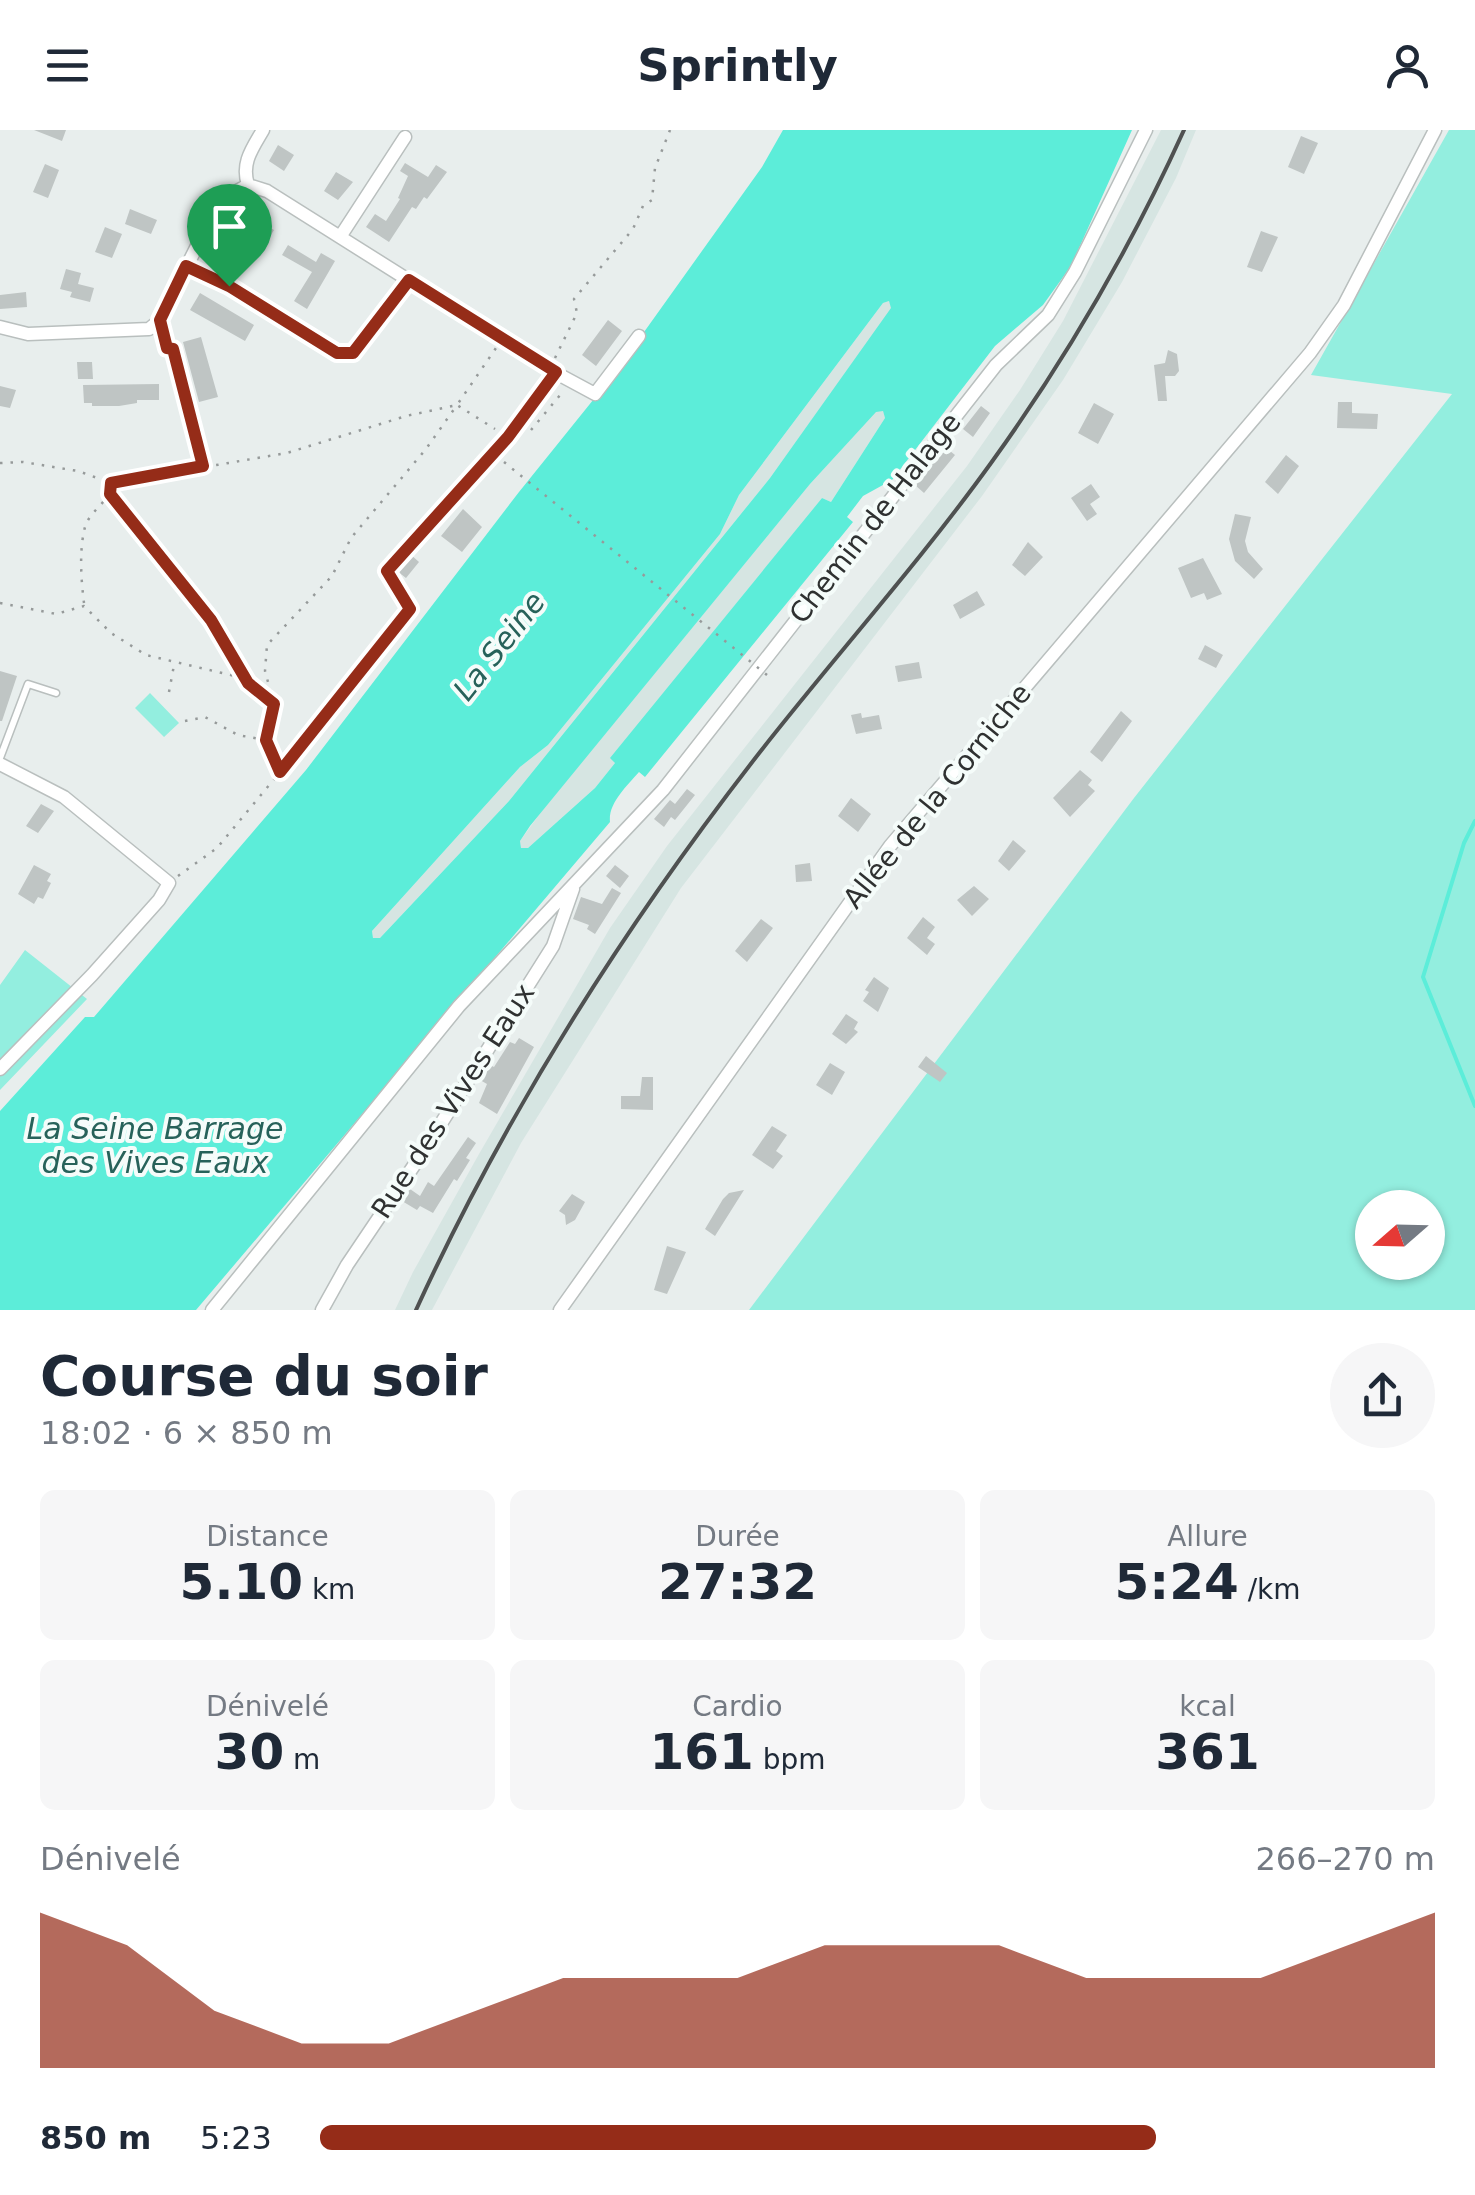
<!DOCTYPE html>
<html lang="fr">
<meta charset="utf-8">
<style>
body{margin:0;font-family:"DejaVu Sans",sans-serif;background:#f6f6f7;color:#1f2937;height:100vh;display:flex;flex-direction:column;font-size:38px;white-space:nowrap}
*{box-sizing:border-box;margin:0}
p{font-size:32px;color:#747a83}
.icon{flex:none;width:55px;height:55px;fill:none;stroke:currentColor;stroke-width:2;stroke-linecap:round;stroke-linejoin:round}
.map{position:relative;height:1180px;overflow:hidden}
.sheet{display:flex;flex-direction:column;background:#fff;flex:1}
.sheet>*{flex:none}
.needle{width:65px;rotate:250deg}
.controls{position:absolute;left:1355px;top:1060px;display:grid;gap:20px}
.controls a{display:grid;place-items:center;width:90px;height:90px;border-radius:50%;background:#fff;box-shadow:0 2px 8px #0004;font-size:50px}
.pin{position:absolute;display:grid;place-items:center;width:85px;height:85px;color:#fff;margin:-102px -42px;border-radius:50% 50% 50% 0;rotate:-45deg;box-shadow:0 0 10px #0007}
.pin .icon{rotate:45deg}
.round{display:grid;place-items:center;flex:none;width:105px;height:105px;border-radius:52px;background:#f6f6f7}
.summary{display:flex;align-items:center;justify-content:space-between;height:170px;padding:0 40px}
h1{font-size:55px;font-weight:700;line-height:75px}
.metrics{display:grid;grid-template-columns:repeat(3,1fr);gap:15px;height:170px;padding:10px 40px}
.metrics div{display:grid;align-content:center;border-radius:15px;background:#f6f6f7;text-align:center}
.metrics b{font-size:50px;font-weight:700}
.metrics small{font-size:28px;font-weight:400}
.metrics p{font-size:28px}
.chart{height:280px;padding:20px 40px}
.chart p{display:flex;justify-content:space-between}
.chart svg{width:100%;height:180px;margin-top:10px;fill:#952c18;opacity:.7}
ul{padding:0 40px;list-style:none;font-size:32px}
li{display:grid;grid-template-columns:160px 120px 1fr;align-items:center;height:75px}
li i{height:25px;border-radius:12px;background:#952c18}
header{display:flex;justify-content:space-between;align-items:center;height:130px;padding:0 40px;background:#fff;font-size:45px;font-weight:700}
.map>svg:first-child{display:block}
</style>
<header><svg class="icon" aria-label="menu" viewBox="0 0 24 24"><path d="M4 6h16M4 12h16M4 18h16"/></svg>Sprintly<svg class="icon" aria-label="person" viewBox="0 0 24 24"><circle cx="12" cy="8" r="4"/><path d="M4 21q1-7 8-7t8 7"/></svg></header>
<div class="map">
<svg width="1475" height="1180" viewBox="0 0 1475 1180">
<rect width="100%" height="100%" fill="#e8eeed"/>
<!-- built -->
<path fill="#d6e5e2" d="M1161,0h35l-20,48 -54,104 -59,98 -81,116 -301,392 -160,255 -89,167h-37l18,-38 66,-118 131,-226 57,-82 300,-380 53,-76 43,-69z
M889,171l3,7 -122,170 -261,323 -129,137h-7l-1,-7 148,-164 28,-22 172,-211 19,-39 144,-192z
M876,281h7l2,7 -54,84 -9,-4 -211,260 4,5 -20,25 -67,60h-7l-1,-7 24,-33 266,-324z"/>
<!-- green -->
<path fill="#93eedf" fill-rule="evenodd" d="M1449,0h26v1180h-726l385,-512 318,-404 -141,-19zM1372,1078h56v54h-56z
M150,563l29,30 -15,14 -29,-29z
M25,820l62,49 -87,91v-105z"/>
<!-- water -->
<path fill="#5cedd9" fill-rule="evenodd" d="M783,0h349l-61,136 -28,39 -48,41 -103,134 -29,16 -16,21 6,5 -208,255 -6,-5c-12,14 -31,31 -29,50l-414,488h-196v-199l85,-94h9l212,-247 213,-278 95,-118 148,-207zM889,171l2,7 -121,170 -261,323 -129,137h-7l-1,-7 148,-164 28,-22 172,-211 19,-39 144,-192zM883,281l2,7 -54,84 -9,-4 -212,260 5,5 -20,25 -67,60h-7l-1,-7 10,-15 280,-342 66,-72z"/>
<g fill="none" stroke-linecap="round" stroke-linejoin="round">
<!-- stream -->
<path stroke="#5cedd9" stroke-width="4" d="M1475,691l-11,22 -41,134 52,129"/>
</g>
<!-- building -->
<path fill="#bfc5c4" d="M34,0h32l-4,11z
M1301,6l17,7 -14,31 -16,-7z
M278,15l16,10 -10,16 -15,-10z
M405,33l23,14 8,-12 11,7 -20,27 -3,-2 -8,12 -4,-2 -23,35 -23,-15 9,-13 11,7 14,-22 -2,-1 10,-22 -8,-5z
M45,34l14,6 -11,28 -15,-6z
M336,42l17,10 -15,18 -14,-9z
M247,78l13,9 -2,4 16,9 -9,15 -12,-7 3,-5 -17,-11z
M130,79l27,11 -6,14 -26,-10z
M105,97l17,7 -10,24 -17,-6z
M1261,101l17,6 -16,35 -15,-5z
M288,115l28,17 5,-9 14,8 -28,48 -13,-8 18,-29 -30,-17z
M226,116l15,7 -9,18 -15,-7z
M66,139l15,4 -3,11 16,4 -4,14 -20,-5 2,-5 -12,-3z
M26,162l1,15 -27,2v-14z
M200,163l54,32 -9,16 -55,-31z
M608,190l14,11 -26,35 -14,-11z
M201,207l17,60 -19,5 -16,-60z
M1168,220l9,4 2,17 -4,5h-10l2,25h-9l-4,-36 11,-2z
M77,232h15l1,17h-15z
M159,254v16h-22v3l-18,3h-27v-3h-8l-1,-18z
M0,256l16,4 -6,18 -10,-2z
M1338,272h14v11l26,1 -1,15 -40,-1z
M1094,273l20,11 -16,30 -20,-11z
M981,276l9,7 -17,24 -10,-8z
M945,317l10,8 -31,38 -9,-8z
M1286,325l13,11 -21,28 -13,-12z
M1091,354l9,13 -10,7 7,10 -10,7 -16,-23z
M463,379l19,18 -20,25 -21,-16z
M1235,384l16,3 -6,24 3,11 15,17 -9,10 -19,-18 -6,-22z
M1028,412l15,15 -18,19 -13,-11z
M410,424l9,8 -13,16 -9,-7z
M1203,428l19,36 -15,6 -3,-7 -13,5 -13,-30z
M977,461l8,14 -25,14 -7,-14z
M1205,515l18,10 -7,13 -18,-9z
M919,532l3,16 -24,4 -3,-16z
M0,541l17,5 -15,45h-2z
M1121,581l11,10 -30,41 -12,-10z
M861,583l1,5 17,-3 3,14 -26,5 -5,-19z
M1080,640l12,10 -4,5 7,6 -25,26 -17,-19z
M687,659l8,6 -20,25 -4,-3 -7,10 -10,-8 16,-19 5,4z
M851,668l20,16 -13,18 -20,-16z
M41,674l13,7 -16,22 -12,-7z
M1013,710l13,11 -17,20 -11,-10z
M810,733l2,18 -16,1 -1,-17z
M34,735l17,9 -4,7 4,2 -8,16 -5,-2 -4,7 -16,-10z
M615,735l14,11 -9,12 -14,-12z
M974,756l15,13 -17,17 -15,-16z
M612,758l9,5 -26,41 -8,-5 2,-4 -16,-6 8,-22 21,7z
M923,787l12,10 -8,11 8,6 -8,11 -20,-17z
M761,789l12,9 -26,34 -12,-11z
M874,847l15,11 -11,24 -15,-11 6,-9 -4,-2z
M846,884l12,8 -4,7 4,3 -12,12 -14,-10z
M519,908l15,9 -37,67 -18,-11 8,-19 -7,-4 10,-15 4,2 16,-25 5,2z
M926,926l21,17 -7,9 -22,-15z
M830,933l15,9 -13,23 -16,-10z
M642,947h11v33l-32,-1v-13h19z
M772,996l15,9 -11,16 7,5 -10,13 -21,-14z
M468,1007l8,6 -10,15 4,2 -13,21 -3,-2 -21,34 -13,-7 -3,4 -15,-9 8,-12 10,7 8,-14 6,4z
M744,1060l-29,46 -10,-7 18,-30 6,-6z
M572,1064l13,8 -10,18 -9,5 -1,-10 -6,-4z
M667,1116l19,6 -19,42 -13,-4z"/>
<g fill="none" stroke-linecap="round" stroke-linejoin="round">
<!-- service casing -->
<g stroke="#b9bfbe" stroke-width="9">
<path id="service" d="M0,628l28,-74 28,9"/>
</g>
<!-- minor casing -->
<g stroke="#b9bfbe" stroke-width="15">
<path id="minor" d="M248,55l19,6 289,182 39,21 44,-58
M248,55c-7,-22 4,-36 15,-55
M340,107l65,-100
M186,136l43,20 108,67h16l56,-73
M0,197l28,7 121,-5 11,-9 60,-120 28,-15
M412,413l96,-106 48,-64
M0,634l64,33 105,86 -10,17 -67,75 -92,94
M212,1180l247,-304 204,-216 333,-425 52,-50 27,-43 71,-142
M322,1180l25,-45 76,-113 130,-206 20,-57
M560,1180l330,-464 420,-493 34,-48 91,-175"/>
</g>
<!-- path -->
<path stroke="#969a9a" stroke-width="2.5" stroke-dasharray="2.5 8" stroke-linecap="butt" d="M163,202l4,16 6,1 29,116
M555,228l22,-45 -3,-14 59,-70 10,-23 9,-6 3,-32 15,-38
M531,300l30,-36 -4,-2
M0,333l23,-1 55,9 33,12 176,-30 119,-37 51,-11 39,-57
M110,364l101,127 37,62 25,20
M0,473l56,11 28,-8 27,27 35,22 93,22 9,6
M84,473c-3,-24 -5,-53 1,-76 5,-17 25,-25 26,-42
M169,562l5,-27
M185,591l20,-4 33,18 27,5
M281,641l129,-162 -23,-38 17,-19
M178,746l39,-28 63,-76 -14,-31 8,-37 -9,-33 2,-26 65,-69 19,-38 75,-89 31,-44 38,24"/>
<!-- service -->
<use href="#service" stroke="#fff" stroke-width="6"/>
<!-- minor -->
<use href="#minor" stroke="#fff" stroke-width="12"/>
<!-- rail -->
<path stroke="#4f5151" stroke-width="4" d="M416,1180c91,-199 210,-386 344,-558 76,-97 159,-189 231,-289 75,-104 140,-216 193,-333"/>
<!-- path-bridge -->
<path stroke="#969a9a" stroke-width="2.5" stroke-dasharray="2.5 8" stroke-linecap="butt" d="M504,332l263,213"/>
</g>
<g fill="none" stroke-linecap="round" stroke-linejoin="round">
<!-- route casing -->
<g stroke="#fff" stroke-width="20">
<path id="route" d="M186,136l43,20 108,67h16l56,-73 147,92 -48,65 -121,134 23,38 -130,163 -14,-32 8,-36 -26,-21 -37,-63 -101,-126 1,-11 92,-17 -30,-117 -6,-1 -7,-28z"/>
</g>
<!-- route -->
<use href="#route" stroke="#952c18" stroke-width="12"/>
</g>
<g text-anchor="middle" dominant-baseline="central" stroke-width="8" stroke-linejoin="round" paint-order="stroke">
<!-- street labels -->
<g font-size="28" fill="#2f3131" stroke="#f5fcfa">
<text transform="translate(875 388) rotate(-52)">Chemin de Halage</text>
<text transform="translate(937 666) rotate(-51)">Allée de la Corniche</text>
<text transform="translate(453 971) rotate(-57)">Rue des Vives Eaux</text>
</g>
<!-- water labels -->
<g font-size="30" font-style="italic" fill="#27625a" stroke="#f5fcfa">
<text transform="translate(499 516) rotate(-52)">La Seine</text>
<text x="155" y="998">La Seine Barrage<tspan x="155" dy="34">des Vives Eaux</tspan></text>
</g>
</g>
</svg>
<div class="controls">
<a><svg class="needle" viewBox="-14 -14 28 28"><path d="M0-13l5 13h-10z" fill="#e53935"/><path d="M0 13l5-13h-10z" fill="#747a83"/></svg></a>
</div>
<div class="pin" style="left:229px;top:156px;background:#1e9e55"><svg class="icon" aria-label="arrive" viewBox="0 0 24 24"><path d="M6 21V4h12l-3 4 3 4H6"/></svg></div>
</div>
<section class="sheet">
<div class="summary"><div><h1>Course du soir</h1><p>18:02 · 6 × 850 m</p></div><a class="round"><svg class="icon" aria-label="share" viewBox="0 0 24 24"><path d="M12 15V3M7 8l5-5 5 5M5 13v7h14v-7"/></svg></a></div>
<div class="metrics">
<div><p>Distance</p><b>5.10<small> km</small></b></div>
<div><p>Durée</p><b>27:32</b></div>
<div><p>Allure</p><b>5:24<small> /km</small></b></div>
</div>
<div class="metrics">
<div><p>Dénivelé</p><b>30<small> m</small></b></div>
<div><p>Cardio</p><b>161<small> bpm</small></b></div>
<div><p>kcal</p><b>361</b></div>
</div>
<div class="chart"><p><span>Dénivelé</span>266–270 m</p>
<svg viewBox="0 0 160 44" preserveAspectRatio="none"><path d="M0 44V6L10 14L20 30L30 38L40 38L50 30L60 22L70 22L80 22L90 14L100 14L110 14L120 22L130 22L140 22L150 14L160 6V44z"/></svg>
</div>
<ul>
<li><b>850 m</b>5:23<i style="width:75%"></i></li>
</ul>
</section>
